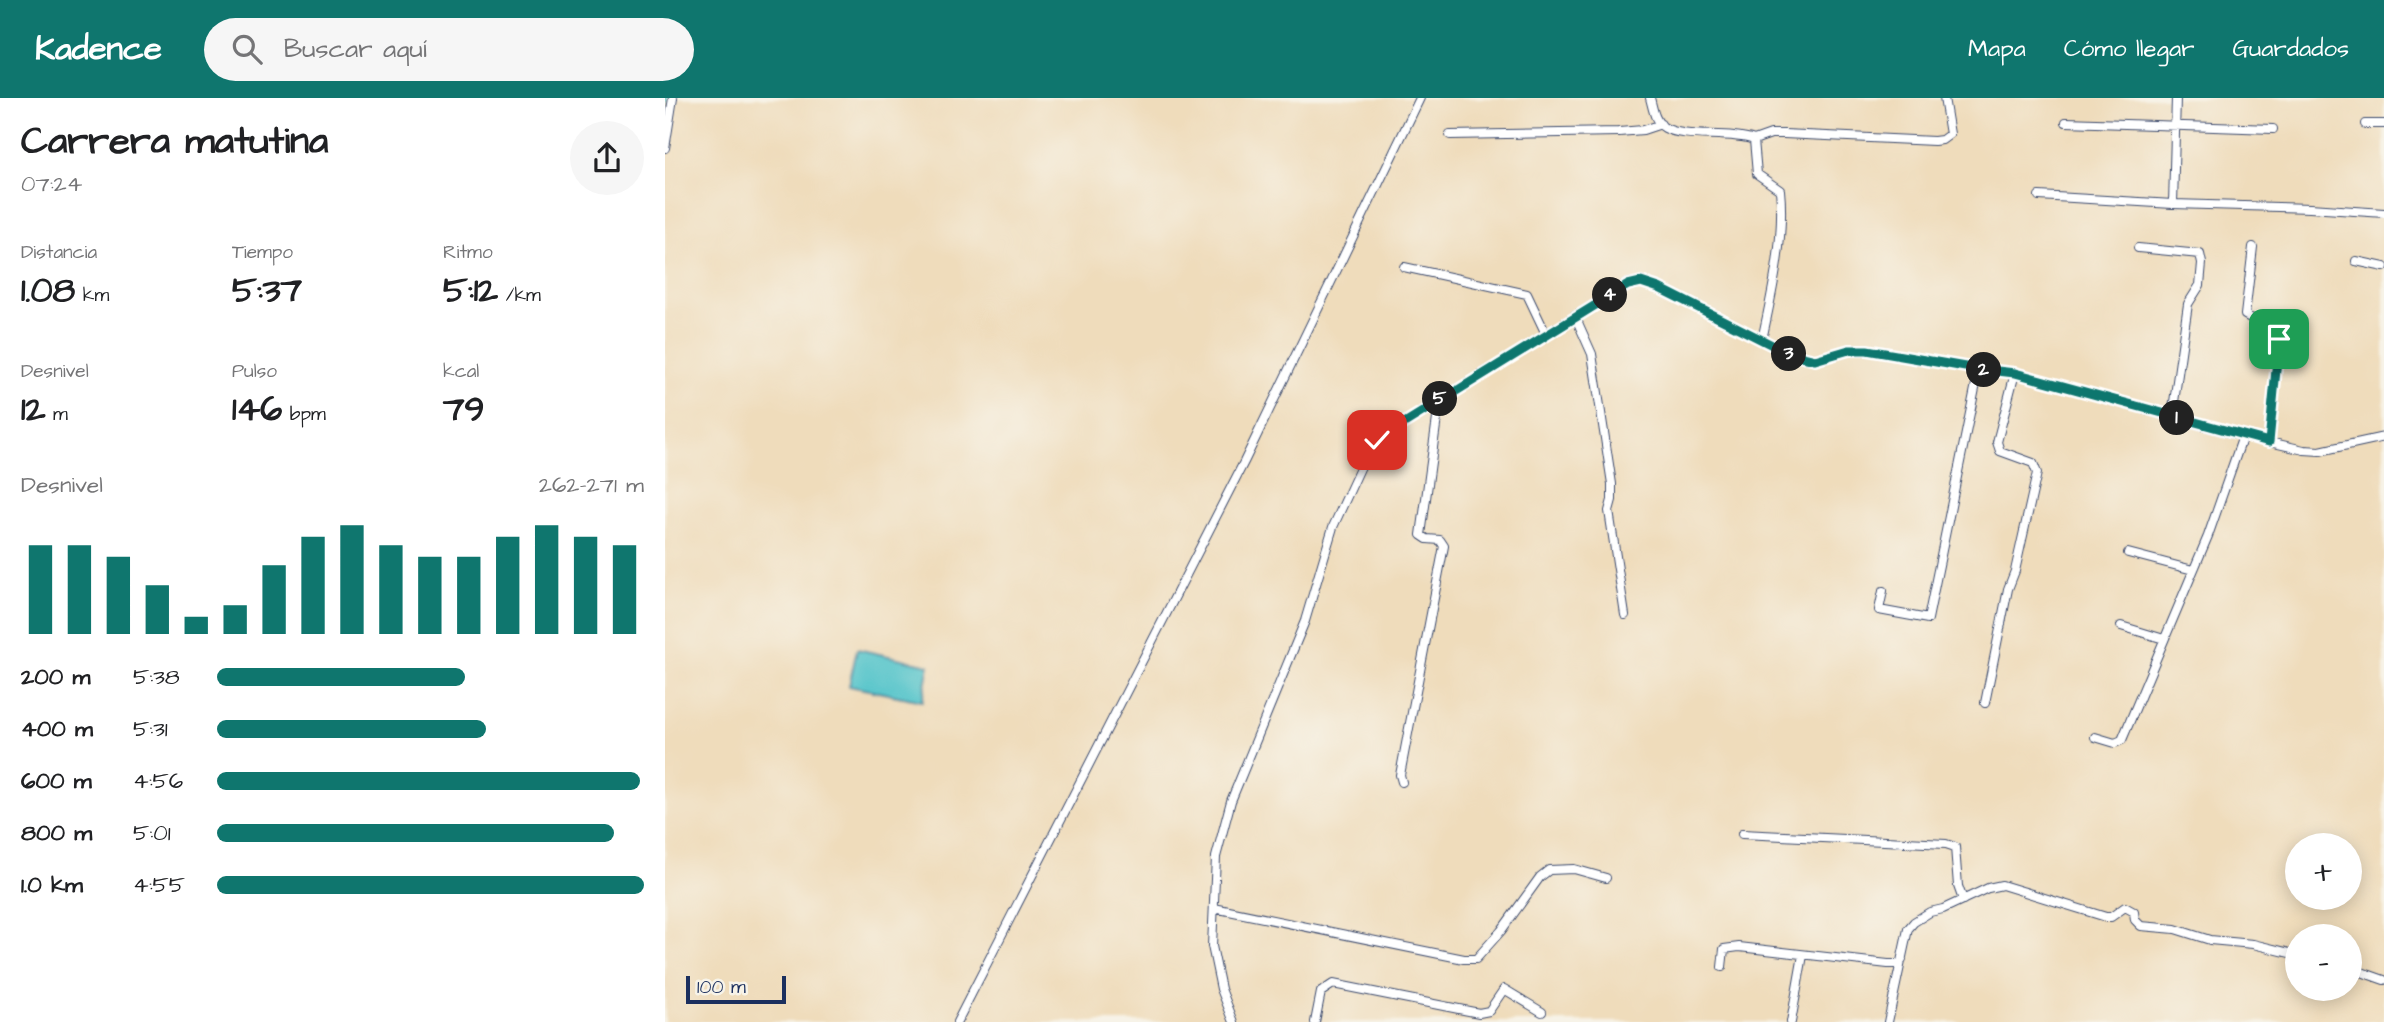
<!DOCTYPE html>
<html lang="es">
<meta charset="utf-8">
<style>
body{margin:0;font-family:"Architects Daughter",sans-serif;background:#f6f6f6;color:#202124;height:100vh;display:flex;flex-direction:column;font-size:26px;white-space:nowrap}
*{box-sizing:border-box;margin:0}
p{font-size:23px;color:#757577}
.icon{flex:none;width:38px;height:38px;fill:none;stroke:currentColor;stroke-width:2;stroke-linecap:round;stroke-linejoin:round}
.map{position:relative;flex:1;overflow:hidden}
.side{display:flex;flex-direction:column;background:#fff;width:665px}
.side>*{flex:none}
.controls{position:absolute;left:1620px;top:735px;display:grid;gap:14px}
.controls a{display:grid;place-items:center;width:77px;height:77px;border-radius:50%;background:#fff;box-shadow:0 4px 18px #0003;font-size:35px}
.scale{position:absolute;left:21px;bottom:18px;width:100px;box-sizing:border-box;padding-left:7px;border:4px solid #1b2f5e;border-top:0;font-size:19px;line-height:24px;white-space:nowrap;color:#1b2f5e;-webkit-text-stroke:5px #f7f3e8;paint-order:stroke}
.pin{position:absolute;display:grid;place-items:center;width:60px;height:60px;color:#fff;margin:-30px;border-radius:14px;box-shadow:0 4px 10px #0006}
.km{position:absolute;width:35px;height:35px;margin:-18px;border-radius:50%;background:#222;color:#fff;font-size:19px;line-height:35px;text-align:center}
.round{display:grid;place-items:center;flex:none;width:74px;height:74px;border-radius:37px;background:#f6f6f6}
.headline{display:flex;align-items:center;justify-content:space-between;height:119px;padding:0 21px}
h1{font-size:38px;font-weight:700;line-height:52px}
.stats{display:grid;grid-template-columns:repeat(3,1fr);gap:10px;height:119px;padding:7px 21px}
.stats div{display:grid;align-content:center}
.stats b{font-size:35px;font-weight:700}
.stats small{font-size:19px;font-weight:400}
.stats p{font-size:19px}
.chart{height:196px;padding:14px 21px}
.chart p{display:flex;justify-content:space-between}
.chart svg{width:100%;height:126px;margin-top:7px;stroke:#0f766e;stroke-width:6}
ul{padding:0 21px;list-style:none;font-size:23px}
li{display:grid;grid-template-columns:112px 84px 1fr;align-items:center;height:52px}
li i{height:18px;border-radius:9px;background:#0f766e}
header{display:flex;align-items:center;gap:42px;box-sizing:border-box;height:98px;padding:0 35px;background:#0f766e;color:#fff}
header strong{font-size:33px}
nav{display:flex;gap:38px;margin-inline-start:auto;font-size:24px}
.search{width:490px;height:63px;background:#f6f6f6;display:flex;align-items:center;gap:18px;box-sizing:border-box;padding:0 24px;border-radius:38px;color:#757577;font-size:26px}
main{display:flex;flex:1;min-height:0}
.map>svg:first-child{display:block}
</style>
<header>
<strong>Kadence</strong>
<div class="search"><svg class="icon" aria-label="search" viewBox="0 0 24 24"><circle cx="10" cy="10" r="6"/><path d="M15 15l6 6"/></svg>Buscar aquí</div>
<nav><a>Mapa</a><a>Cómo llegar</a><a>Guardados</a></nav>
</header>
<main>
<section class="side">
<div class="headline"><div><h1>Carrera matutina</h1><p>07:24</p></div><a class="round"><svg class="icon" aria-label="share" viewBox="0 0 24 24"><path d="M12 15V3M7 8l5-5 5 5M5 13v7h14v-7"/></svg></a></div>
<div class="stats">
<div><p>Distancia</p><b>1.08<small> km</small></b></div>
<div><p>Tiempo</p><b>5:37</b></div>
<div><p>Ritmo</p><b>5:12<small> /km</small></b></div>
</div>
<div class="stats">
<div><p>Desnivel</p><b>12<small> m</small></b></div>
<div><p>Pulso</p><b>146<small> bpm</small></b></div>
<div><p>kcal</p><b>79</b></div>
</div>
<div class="chart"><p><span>Desnivel</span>262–271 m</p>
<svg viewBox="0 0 160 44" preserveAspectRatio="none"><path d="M5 44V13M15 44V13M25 44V17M35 44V27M45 44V38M55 44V34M65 44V20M75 44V10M85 44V6M95 44V13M105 44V17M115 44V17M125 44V10M135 44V6M145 44V10M155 44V13"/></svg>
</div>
<ul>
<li><b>200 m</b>5:38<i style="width:58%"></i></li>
<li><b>400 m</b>5:31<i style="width:63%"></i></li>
<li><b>600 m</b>4:56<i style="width:99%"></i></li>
<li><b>800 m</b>5:01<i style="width:93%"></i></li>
<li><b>1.0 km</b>4:55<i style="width:100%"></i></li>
</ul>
</section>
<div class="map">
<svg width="1719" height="924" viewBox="0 0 1719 924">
<rect width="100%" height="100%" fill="#f7f3e8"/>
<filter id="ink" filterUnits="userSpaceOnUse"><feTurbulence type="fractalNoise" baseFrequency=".0143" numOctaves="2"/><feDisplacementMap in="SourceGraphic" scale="14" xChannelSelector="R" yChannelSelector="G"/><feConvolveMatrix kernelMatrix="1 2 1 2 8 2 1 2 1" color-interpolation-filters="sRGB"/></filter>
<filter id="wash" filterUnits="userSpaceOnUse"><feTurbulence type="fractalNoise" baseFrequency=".00686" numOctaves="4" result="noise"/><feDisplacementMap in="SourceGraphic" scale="28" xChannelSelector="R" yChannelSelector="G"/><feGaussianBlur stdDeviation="1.57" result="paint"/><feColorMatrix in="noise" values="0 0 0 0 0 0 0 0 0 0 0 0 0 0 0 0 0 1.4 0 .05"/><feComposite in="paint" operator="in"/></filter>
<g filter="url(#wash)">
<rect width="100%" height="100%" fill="#efdcbb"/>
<!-- water -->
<path fill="#57c5cb" stroke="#397a94" stroke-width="2" d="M192,551l72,16 -7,36 -73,-15z"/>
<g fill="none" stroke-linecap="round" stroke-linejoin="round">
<!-- canal -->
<path stroke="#57c5cb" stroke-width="7" d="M0,3v-3"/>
</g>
</g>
<g filter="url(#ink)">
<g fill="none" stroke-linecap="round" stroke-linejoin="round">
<!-- minor casing -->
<g stroke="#3b496c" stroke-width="10">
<path id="minor" d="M985,0c3,10 4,24 15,30 21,11 64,3 89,12l17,-6h13l150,7 8,-1 8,-6 -6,-36
M1401,24l207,7
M1700,26h19
M785,37l169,-3 24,-2 18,-6
M1089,42l3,34 23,16c5,48 -8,103 -18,150
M0,50l8,-50
M1374,98l134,8 3,-106
M1508,106l137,4 74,5
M1588,149l-8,68 31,17 3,7 -10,103
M1473,150l62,6 2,9 -2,22 -12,19 -16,112
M1691,163l28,6
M739,169l123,27 19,40
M910,218l17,38 20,130v16l-3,11 16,104
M1463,455l65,17
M1218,493l-4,19 49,9 51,-250
M1456,528l43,13
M1320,605l23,-114 7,-18 22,-98 -4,-10 -33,-12 -3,-9 18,-69
M1430,639l20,6 7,-3 86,-204 35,-100
M737,684l-2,-7 44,-229 -4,-6 -13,-1 -6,-4 17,-124 -1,-10
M1077,736l204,10 9,3 3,39 5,14
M549,810l250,51h12l25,-28 39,-54 9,-7 25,-1 32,9
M1057,869l2,-18 15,-2 149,17h11l3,-4
M1685,870l34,12
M292,924l287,-560 176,-364
M569,924l-13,-33 -9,-43 4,-89 15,-56 74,-180 28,-94 29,-63 15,-24 251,-156 13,-2 18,6 131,66 25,6 33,-10h19l104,18 44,5 228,63 61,14 16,1 64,-14
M650,924l6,-30 12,-8 146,29 10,-2 15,-22 38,23
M1126,924l12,-67
M1223,924l20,-93 6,-7 16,-10 13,-3 45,-21 14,-3 104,32h5l14,-10 9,5 1,8 6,6 34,3 35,11 43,4 45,11"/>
</g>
<!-- minor -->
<use href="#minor" stroke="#fff" stroke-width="8"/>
</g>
</g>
<g fill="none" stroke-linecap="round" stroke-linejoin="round" filter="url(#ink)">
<!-- route casing -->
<g stroke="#fff" stroke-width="14">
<path id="route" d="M712,342l251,-155 13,-3 18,6 131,66 25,6 34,-10h18l104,18 44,5 254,69 10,-103"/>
</g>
<!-- route -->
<use href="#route" stroke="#0f766e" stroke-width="9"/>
</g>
</svg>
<div class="controls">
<a>+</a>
<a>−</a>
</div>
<div class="scale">100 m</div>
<div class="pin" style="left:1614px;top:241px;background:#1e9e55"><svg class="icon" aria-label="arrive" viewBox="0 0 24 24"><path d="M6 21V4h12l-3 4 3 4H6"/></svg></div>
<div class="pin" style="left:712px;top:342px;background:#d93025"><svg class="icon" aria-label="check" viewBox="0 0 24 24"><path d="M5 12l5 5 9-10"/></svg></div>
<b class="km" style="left:1512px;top:320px">1</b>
<b class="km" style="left:1319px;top:272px">2</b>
<b class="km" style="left:1124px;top:256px">3</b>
<b class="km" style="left:945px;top:197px">4</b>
<b class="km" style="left:775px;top:301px">5</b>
</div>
</main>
